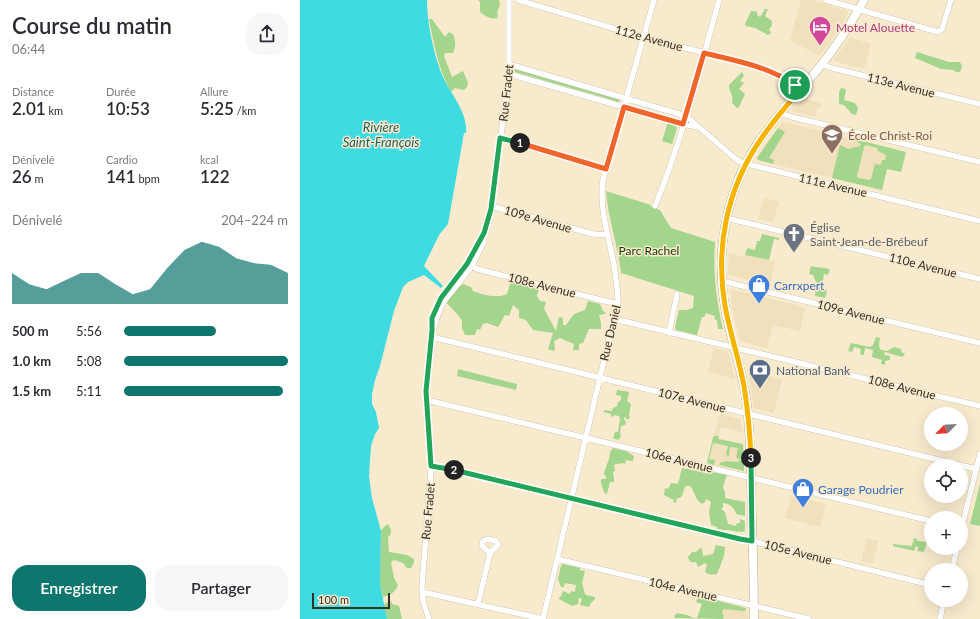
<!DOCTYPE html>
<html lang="fr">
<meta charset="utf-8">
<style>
body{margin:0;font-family:Lato,sans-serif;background:#f7f7f7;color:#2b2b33;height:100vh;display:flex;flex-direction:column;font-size:15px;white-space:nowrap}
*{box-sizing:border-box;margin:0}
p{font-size:13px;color:#7c7c81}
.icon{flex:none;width:22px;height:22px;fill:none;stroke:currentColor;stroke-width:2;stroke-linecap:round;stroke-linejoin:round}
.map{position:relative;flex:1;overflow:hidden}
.side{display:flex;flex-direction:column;background:#fff;width:300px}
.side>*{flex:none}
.needle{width:26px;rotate:246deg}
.controls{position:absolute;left:624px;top:407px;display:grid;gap:8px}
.controls a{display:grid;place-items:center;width:44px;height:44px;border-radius:50%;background:#fff;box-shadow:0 4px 16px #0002;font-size:20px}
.scale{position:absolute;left:12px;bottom:10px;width:78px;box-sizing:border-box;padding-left:4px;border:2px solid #363126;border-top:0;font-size:11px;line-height:14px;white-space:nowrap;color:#363126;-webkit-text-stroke:3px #f8eacd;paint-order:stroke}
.pin{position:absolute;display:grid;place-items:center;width:34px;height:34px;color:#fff;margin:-17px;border:2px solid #fff;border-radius:50%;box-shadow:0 1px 4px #0007}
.km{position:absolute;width:20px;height:20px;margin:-10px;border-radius:50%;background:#222;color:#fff;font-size:11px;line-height:20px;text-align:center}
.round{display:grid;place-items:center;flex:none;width:42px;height:42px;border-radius:16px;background:#f7f7f7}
.headline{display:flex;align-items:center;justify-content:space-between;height:68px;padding:0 12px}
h1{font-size:22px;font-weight:600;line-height:30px}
.stats{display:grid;grid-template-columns:repeat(3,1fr);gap:6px;height:68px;padding:4px 12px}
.stats div{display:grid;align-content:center}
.stats b{font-size:17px;font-weight:600}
.stats small{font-size:11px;font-weight:400}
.stats p{font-size:11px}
.chart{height:112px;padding:8px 12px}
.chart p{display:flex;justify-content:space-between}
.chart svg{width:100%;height:72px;margin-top:4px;fill:#0f766e;opacity:.7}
.action{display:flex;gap:8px;margin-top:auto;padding:8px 12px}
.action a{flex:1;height:46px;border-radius:16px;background:#0f766e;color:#fff;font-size:16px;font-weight:600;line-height:46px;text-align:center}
.action a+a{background:#f7f7f7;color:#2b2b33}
ul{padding:0 12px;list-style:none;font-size:13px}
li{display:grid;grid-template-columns:64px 48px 1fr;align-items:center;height:30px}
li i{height:10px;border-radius:5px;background:#0f766e}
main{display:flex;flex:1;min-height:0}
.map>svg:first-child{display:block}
</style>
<main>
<section class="side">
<div class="headline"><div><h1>Course du matin</h1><p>06:44</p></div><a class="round"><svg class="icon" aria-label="share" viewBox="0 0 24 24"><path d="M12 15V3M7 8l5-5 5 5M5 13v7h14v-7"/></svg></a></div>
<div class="stats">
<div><p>Distance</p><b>2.01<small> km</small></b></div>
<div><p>Durée</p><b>10:53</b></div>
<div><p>Allure</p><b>5:25<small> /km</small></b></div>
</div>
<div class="stats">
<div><p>Dénivelé</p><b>26<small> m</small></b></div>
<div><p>Cardio</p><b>141<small> bpm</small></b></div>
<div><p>kcal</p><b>122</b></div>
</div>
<div class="chart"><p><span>Dénivelé</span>204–224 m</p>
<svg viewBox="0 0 160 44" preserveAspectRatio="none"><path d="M0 44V25L10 32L20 35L30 30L40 25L50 25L60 32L70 38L80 35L90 22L100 11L110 6L120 9L130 16L140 19L150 20L160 25V44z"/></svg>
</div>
<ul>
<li><b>500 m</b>5:56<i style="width:56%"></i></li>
<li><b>1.0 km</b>5:08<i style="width:100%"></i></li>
<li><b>1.5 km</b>5:11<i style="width:97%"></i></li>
</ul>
<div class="action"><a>Enregistrer</a><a>Partager</a></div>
</section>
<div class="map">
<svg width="680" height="619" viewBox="0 0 680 619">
<rect width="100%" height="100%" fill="#f8eacd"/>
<!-- built -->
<path fill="#f1e0bc" d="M501,0h10l36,11 2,2 -19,30 -11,13 -29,-16z
M550,37l21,7 -7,25 -31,-8z
M502,98l20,6 -1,3h-2l-3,5 -1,5 -24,-6z
M483,122l123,30 -5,20 -14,-3 -5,21 -124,-30 -1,-2 7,-12z
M464,198l15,4 -6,20 -15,-3z
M429,253l16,4v-2l30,7 -5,23 -42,-10z
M430,289l67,16v1l8,2 -5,23 -27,-6 -6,23 -27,-7 -8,-33z
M414,348l14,3 7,28 -27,-7z
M448,371l34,9 -8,33 -20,-5z
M420,414l21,5 1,13 -21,-5 -3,11 25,6 1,27 -37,-8z
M491,495l35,9 -6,23 -35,-9z
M567,538l11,3 -5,23 -12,-3z
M415,600l30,8 2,1 1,10h-38z"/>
<!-- green -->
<path fill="#a3d58d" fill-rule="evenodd" d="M178,0h21l1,5 -3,7 1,3 -1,3c-5,2 -12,-2 -17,-6v-10z
M465,9h3l-3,7 7,5v4l-3,5 2,2 -1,2 -2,1 -13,-7 -9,-2 -1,-2 6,-13h3l3,1v3l3,2z
M129,19h3l13,18 4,-5 4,2c3,8 3,11 0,19h-8l-1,3 8,21 11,-6 5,12 -1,4 -3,3 -9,-2 -4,4c-13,-23 -17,-48 -22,-73z
M617,52l32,10h11l2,4 -2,6h-4l-3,-2 -12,-1 -26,-11z
M215,69l105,30v2l-3,1 -8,-3 -94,-27 -1,-1z
M442,72l2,4 -4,5 4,2 -5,6 6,5 -6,13 -2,1 -5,-5c2,-8 -3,-10 -3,-18z
M541,88l5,1 -2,11 11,3 3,5 -2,7 -4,-1 -8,-9 -5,-1v-12z
M368,122l6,2 3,4 -5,16 -10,-3z
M478,128l7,4 -16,26 5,2 -1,4 -15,-4 -1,-2z
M554,139l52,13 -5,20 -14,-3 -5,21 -50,-12 8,-33 8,4 12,-3 1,-2 -7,-3zM566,145l11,3 1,3 8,4 -1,5h-3l-1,5 -6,-1 -4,15 -2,1 -11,-2 -1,-2 7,-29z
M306,191l45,14 -1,1 10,4 11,18 44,14c-2,30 1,58 8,87h-5l-1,-9 -3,-1 1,-3 -9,-3 -2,4h-2l-5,18 -21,-5 -1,-3 4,-17h7l7,-2 1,-12 -73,-23c-3,-28 -13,-54 -15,-82z
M462,234l17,4v2l-5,-1 -5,21 -24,-5 2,-7 8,2 2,-9h3z
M511,266c6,2 13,1 19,3l-2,6 -4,-1 -2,14 5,2 -2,8 -10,-2 1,-14 -3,-7 -4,-1z
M211,281l28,8 -2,7 3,5 6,1 -2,7 12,22 3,-14 4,1v7h3l8,-11 11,-4 3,-9 12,3 3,7 2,1v2l-6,1 2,8v6h-12l-6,14 -4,1v6h-6l1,-6 -14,-6 -6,3 1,8 -1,2 -6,-2 5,-16 -20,-3 -7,-10 -7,-2v-8l-6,-5 -4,11 -4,-1 -7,12 -11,-4 -4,1 -3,6 -3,-1 -2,6h-10l-3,-7v-7l-4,-6 -12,-13 7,-10 10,-8 8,3 2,4c11,4 23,8 34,3z
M576,337l4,1c-1,4 -2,9 1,12l6,1 7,-4 7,2 1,4h2l1,1 -3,3 -17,-5 -1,3 6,1v4l-5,1v4l-4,-1 1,-4 -10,-3 1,-7 -8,-2 -1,7 -4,-1 1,-5 -7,-2 -2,5 -4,-1 3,-8 19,4 3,-2z
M158,369l59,15 -1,6 -59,-14z
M317,390l12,2 -2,9 4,3 -2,11 1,3 -3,2 -1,-2 -2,-1v2l2,3 -1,3 -4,1 -1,7 1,4 -3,3 -5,-2 2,-6h3l2,-13 -1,-3 -5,-1 -1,2 -2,-1v-2l-7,-2v-2l8,1 1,-3 4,-2 1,-4 3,-2v-4l-5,-1z
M414,436h5l-1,3 25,5 1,16 -8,-2 2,-10 -8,-1 -1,9 -3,-1 2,-9 -15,-3 -4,16 6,1 -1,5 -7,-2 6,-26z
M313,448l13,3 8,5 -1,5 -7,-1 -1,4 -3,-1 -8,2 1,6 -2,1 1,6v4h-4l-3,12 -3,-2 -3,-9v-4h5v-3l-2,-1c1,-9 6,-14 6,-23z
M439,460l5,1v10l-25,-6 2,-3h4v-1l13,1z
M382,468l28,6 1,-2 16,3 -4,12 2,6v5l20,4v14l-9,-2c-1,-6 -7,-11 -13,-11v5l-2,1 4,3 3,12 8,2 1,-3h3v-4l5,2v10c-6,2 -10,0 -17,-1 -3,0 -6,0 -10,-1l-1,-2 -6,-2 -2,-13 2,-10 -5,-3 -1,3 -3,2c-8,-5 -7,-13 -12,-18h-4c-3,3 -2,9 -6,12h-3l-1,5 -3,-1 1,-2 -10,-5 1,-7 3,1 3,-6 7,1z
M680,484v42l-10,-2z
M88,524l3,6v4l-3,3 1,15 18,3 7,4v3l-3,6h-4l-4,-5 -9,-3 -3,2 3,16 4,7c-3,8 -8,10 -15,12l-3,-13 1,-54z
M614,538l3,1v2l10,1 -3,10 -7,-1 1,-4 -2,-1 -2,5 -21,-5v-2l19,2z
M416,545l9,2c0,11 -5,18 -8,27 -4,1 -9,1 -12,-2l2,-7 -2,-2 -7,4 -2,-5h-5l-2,-2 -1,-3 4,-5h4l3,-3 3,-1 1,8 10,-2z
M263,564l17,4v2l5,1 -3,12c2,4 1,8 4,12l9,2v2l-5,5 -1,3 -9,-2 2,-6 -3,-1 -1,6 -6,2 -13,-7v-1l2,-2 2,-5 7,3 1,-3 4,1 1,-7 -11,-2 -1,4h-3l-3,-8 3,-13z
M398,596l44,11 5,2 -3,2 -21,-2 -1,5 2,1 -1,4 -48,-1 -1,-2 3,-3 10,2 7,3h3l5,-14 -6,-2z
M91,601l1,3 7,2 3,13h-15l-3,-15z"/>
<!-- water -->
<path fill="#3fdbe0" d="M0,0h127c0,22 7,58 17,79 8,17 24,34 22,54h-2l-16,91 -9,11 -15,31 19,20 -2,2 -17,-13 -16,7 -5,5 -9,24 -14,55 -5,14 -3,14v10l4,8 3,16 -4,6 -4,12 -2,30 3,22 9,33 -1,53 7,35h-87z"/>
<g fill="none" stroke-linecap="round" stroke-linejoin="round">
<!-- street casing -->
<g stroke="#b9ac91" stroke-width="6">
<path id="street" d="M218,0l125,37 120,31 21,10 17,11
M526,0l112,32 4,-3 9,-29
M522,63l6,4 152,37
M209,65l6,1 171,50 51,44 6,3 237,58
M209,74l174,50 14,3
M480,113l12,4 188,45
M200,138l106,31
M191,206l102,28 15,1
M355,206c27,-66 45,-137 64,-206
M426,218l254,61
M169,265l8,4 140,35
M422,281l258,62
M314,319l366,87
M134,327l6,-18 5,-9 27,-34 12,-25v-8l7,-27 18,-128v-78
M369,333l8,-39
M132,337l544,132
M126,400l160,38 345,83
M131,466l14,2 295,71 12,2 179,44
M661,530l19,-76
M257,559l252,60
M652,570l5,-22
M122,592l121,27
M178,604l12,-51 8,-8 -2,-4 -8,-2 -5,2 -1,5 8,7
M129,619l-6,-18 -1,-15 9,-115v-18l-5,-61 7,-61 -1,-13 7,-18 28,-36 17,-31
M243,619l75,-318c0,-7 -1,-14 -2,-22 -3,-32 -18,-65 -13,-99l51,-180
M640,619l4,-19"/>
</g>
<!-- secondary casing -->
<g stroke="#b9ac91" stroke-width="9">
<path id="secondary" d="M454,619c0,-33 -1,-67 -2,-100 -1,-35 -1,-69 -4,-104 -2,-30 -12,-59 -19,-88 -13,-53 -9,-106 13,-156 18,-39 49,-69 76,-102 17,-21 33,-45 46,-69"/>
</g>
<!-- street -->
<use href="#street" stroke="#fff" stroke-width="5.5"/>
<!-- secondary -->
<use href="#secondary" stroke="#fff" stroke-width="8"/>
</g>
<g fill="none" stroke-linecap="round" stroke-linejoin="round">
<!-- split-1 casing -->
<g stroke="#fff" stroke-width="8">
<path id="split-1" d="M220,143l86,26 18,-62 59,17 21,-71c32,8 64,13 91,32"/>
</g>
<!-- split-2 casing -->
<g stroke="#fff" stroke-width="8">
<path id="split-2" d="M154,470l-23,-4 -5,-75 6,-60v-13l9,-20 26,-34 17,-31 7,-24 9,-71 20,5"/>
</g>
<!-- split-3 casing -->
<g stroke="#fff" stroke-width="8">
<path id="split-3" d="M154,470l286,69 12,2 -1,-83"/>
</g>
<!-- split-4 casing -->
<g stroke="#fff" stroke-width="8">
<path id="split-4" d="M451,458c-1,-24 -3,-48 -7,-72 -5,-27 -14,-53 -19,-80 -10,-59 2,-118 36,-167 12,-18 26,-34 40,-50l-6,-4"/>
</g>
<!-- split-1 -->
<use href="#split-1" stroke="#f0652b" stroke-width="5"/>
<!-- split-2 -->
<use href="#split-2" stroke="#22a559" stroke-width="5"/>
<!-- split-3 -->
<use href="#split-3" stroke="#22a559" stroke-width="5"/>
<!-- split-4 -->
<use href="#split-4" stroke="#f5b400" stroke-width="5"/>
</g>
<!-- icons -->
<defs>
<g id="hotel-pin" transform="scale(1.15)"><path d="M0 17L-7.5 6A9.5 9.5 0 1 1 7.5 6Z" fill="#d1479c" stroke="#f8eacd"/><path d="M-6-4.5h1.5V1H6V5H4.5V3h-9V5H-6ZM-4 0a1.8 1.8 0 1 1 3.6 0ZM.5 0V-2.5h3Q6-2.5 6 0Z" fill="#fff"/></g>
<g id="school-pin" transform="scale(1.15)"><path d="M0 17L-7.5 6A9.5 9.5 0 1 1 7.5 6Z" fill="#8d6e63" stroke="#f8eacd"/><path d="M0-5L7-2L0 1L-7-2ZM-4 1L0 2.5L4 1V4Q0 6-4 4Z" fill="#fff"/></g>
<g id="church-pin" transform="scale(1.15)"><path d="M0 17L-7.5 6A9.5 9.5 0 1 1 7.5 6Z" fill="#6b7280" stroke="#f8eacd"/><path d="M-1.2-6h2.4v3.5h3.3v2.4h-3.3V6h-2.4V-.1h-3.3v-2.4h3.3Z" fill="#fff"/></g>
<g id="shop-pin" transform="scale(1.15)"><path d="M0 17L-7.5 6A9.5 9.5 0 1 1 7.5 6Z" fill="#3f7fe0" stroke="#f8eacd"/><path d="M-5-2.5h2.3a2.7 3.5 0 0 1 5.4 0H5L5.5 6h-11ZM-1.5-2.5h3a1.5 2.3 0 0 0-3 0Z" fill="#fff"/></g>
<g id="bank-pin" transform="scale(1.15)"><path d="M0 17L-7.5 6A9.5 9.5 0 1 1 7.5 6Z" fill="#5c6f8a" stroke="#f8eacd"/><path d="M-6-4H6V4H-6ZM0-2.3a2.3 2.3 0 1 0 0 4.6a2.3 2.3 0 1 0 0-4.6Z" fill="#fff"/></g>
</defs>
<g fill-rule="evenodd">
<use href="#hotel-pin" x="520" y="27"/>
<use href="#school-pin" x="532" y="135"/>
<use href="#church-pin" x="494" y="234"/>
<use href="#shop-pin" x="459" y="285"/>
<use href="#bank-pin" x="460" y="370"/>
<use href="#shop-pin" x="503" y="489"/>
</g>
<g text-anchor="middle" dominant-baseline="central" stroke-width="3" stroke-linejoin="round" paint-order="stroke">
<!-- hotel labels -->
<g font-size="12" fill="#b23c85" stroke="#f8eacd" text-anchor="start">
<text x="536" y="27">Motel Alouette</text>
</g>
<!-- street labels -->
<g font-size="12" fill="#363126" stroke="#f8eacd">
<text transform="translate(349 38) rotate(15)">112e Avenue</text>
<text transform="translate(601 85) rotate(14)">113e Avenue</text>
<text transform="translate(206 93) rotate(-84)">Rue Fradet</text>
<text transform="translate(533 185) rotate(13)">111e Avenue</text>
<text transform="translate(238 219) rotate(16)">109e Avenue</text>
<text transform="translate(623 265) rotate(14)">110e Avenue</text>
<text transform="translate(242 285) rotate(14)">108e Avenue</text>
<text transform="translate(551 312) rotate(14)">109e Avenue</text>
<text transform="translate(310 333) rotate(-77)">Rue Daniel</text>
<text transform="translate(602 387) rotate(14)">108e Avenue</text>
<text transform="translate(392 400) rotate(14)">107e Avenue</text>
<text transform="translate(379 460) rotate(14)">106e Avenue</text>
<text transform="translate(128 511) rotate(-85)">Rue Fradet</text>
<text transform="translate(498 552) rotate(14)">105e Avenue</text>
<text transform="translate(383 589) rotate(13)">104e Avenue</text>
</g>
<!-- education labels -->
<g font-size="12" fill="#785e54" stroke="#f8eacd" text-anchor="start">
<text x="548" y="135">École Christ-Roi</text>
</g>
<!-- worship labels -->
<g font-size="12" fill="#5b616d" stroke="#f8eacd" text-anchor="start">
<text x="510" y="227">Église<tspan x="510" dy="14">Saint-Jean-de-Brébeuf</tspan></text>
</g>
<!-- park labels -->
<g font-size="12" fill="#153900" stroke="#f8eacd">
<text x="349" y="250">Parc Rachel</text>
</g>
<!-- shop labels -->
<g font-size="12" fill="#366cbe" stroke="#f8eacd" text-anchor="start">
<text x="474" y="285">Carrxpert</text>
<text x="518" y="489">Garage Poudrier</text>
</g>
<!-- service labels -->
<g font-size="12" fill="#4e5e75" stroke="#f8eacd" text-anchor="start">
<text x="476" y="370">National Bank</text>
</g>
<!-- water labels -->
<g font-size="13" font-style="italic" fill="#236062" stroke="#f8eacd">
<text x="81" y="127">Rivière<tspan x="81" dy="15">Saint-François</tspan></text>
</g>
</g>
</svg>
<div class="controls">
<a><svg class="needle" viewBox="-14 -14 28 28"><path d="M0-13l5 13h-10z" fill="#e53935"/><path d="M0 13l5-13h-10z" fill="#7c7c81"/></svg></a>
<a><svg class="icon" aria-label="locate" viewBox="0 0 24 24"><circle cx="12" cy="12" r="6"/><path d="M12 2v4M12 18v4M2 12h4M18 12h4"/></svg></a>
<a>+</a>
<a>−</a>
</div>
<div class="scale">100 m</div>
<div class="pin" style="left:495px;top:85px;background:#1e9e55"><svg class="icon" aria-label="arrive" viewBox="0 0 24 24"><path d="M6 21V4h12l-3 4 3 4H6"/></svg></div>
<b class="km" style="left:220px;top:143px">1</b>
<b class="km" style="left:154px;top:470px">2</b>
<b class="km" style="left:451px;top:458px">3</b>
</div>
</main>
